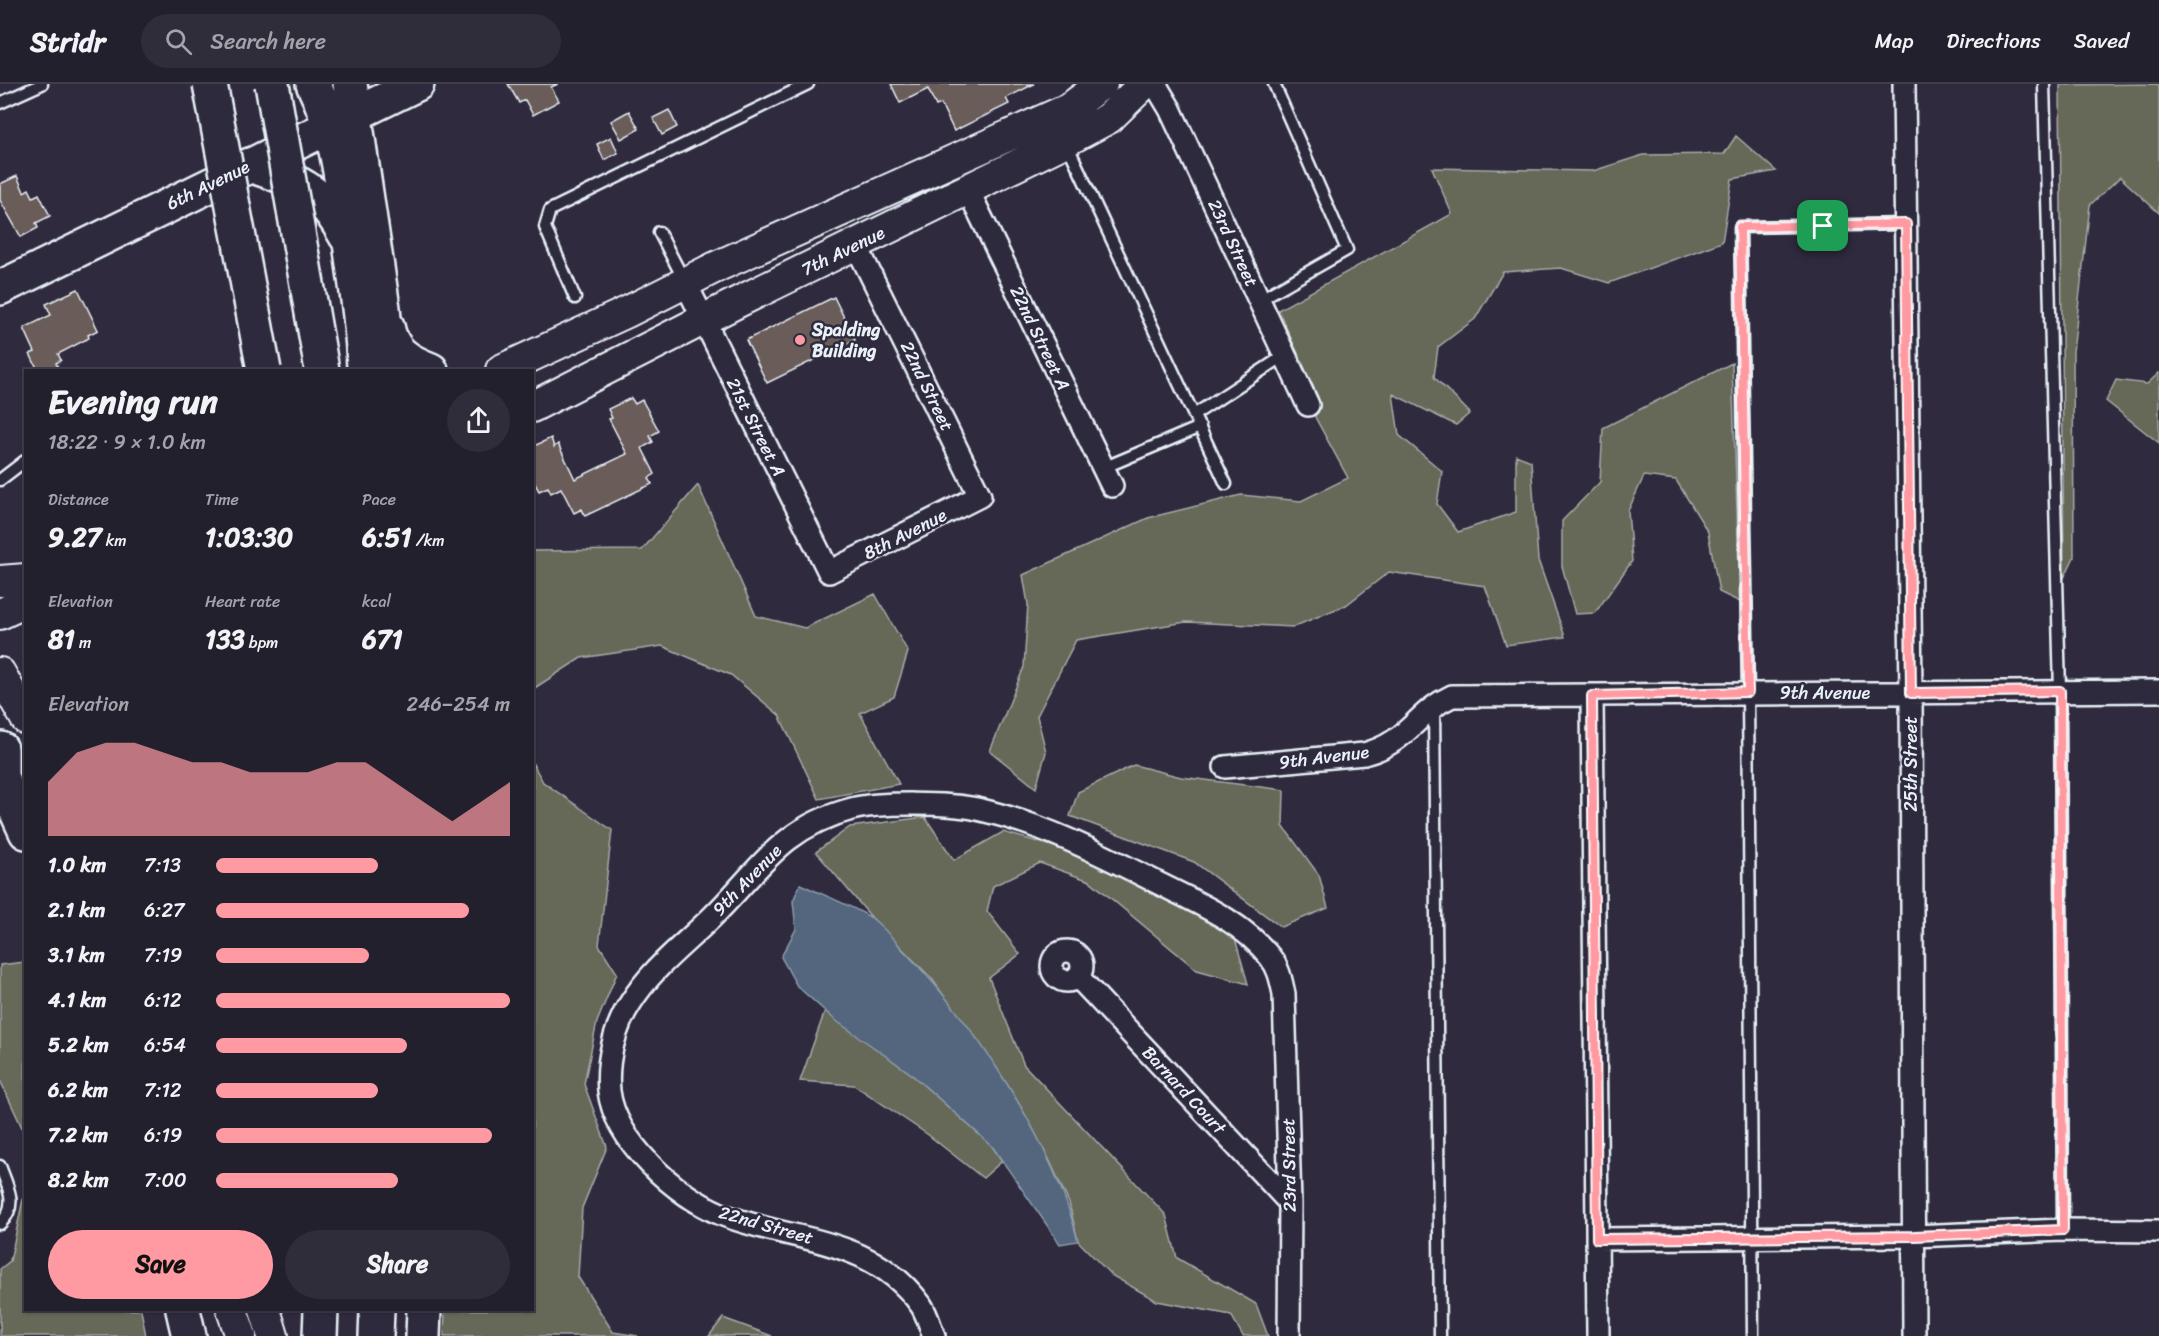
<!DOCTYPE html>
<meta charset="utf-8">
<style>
body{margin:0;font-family:Sriracha,sans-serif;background:#2f2d3a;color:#f1f3f6;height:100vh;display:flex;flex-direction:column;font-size:22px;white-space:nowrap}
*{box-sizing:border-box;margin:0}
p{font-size:20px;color:#a3a3aa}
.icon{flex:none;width:33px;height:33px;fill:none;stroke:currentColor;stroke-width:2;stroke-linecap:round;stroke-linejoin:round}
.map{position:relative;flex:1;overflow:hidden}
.details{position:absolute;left:24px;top:285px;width:510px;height:942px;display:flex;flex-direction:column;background:#23202e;border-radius:0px;box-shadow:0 2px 4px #0004,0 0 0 2px #403e4a}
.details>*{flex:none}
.pin{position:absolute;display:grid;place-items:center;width:51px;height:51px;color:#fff;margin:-26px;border-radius:12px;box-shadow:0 3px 9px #0006}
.round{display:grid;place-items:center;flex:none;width:63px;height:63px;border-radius:32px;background:#2f2d3a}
.head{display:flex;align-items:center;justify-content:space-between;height:102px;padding:0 24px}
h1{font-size:33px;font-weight:700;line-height:45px}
.stats{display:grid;grid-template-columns:repeat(3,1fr);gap:9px;height:102px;padding:6px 24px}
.stats div{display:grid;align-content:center}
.stats b{font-size:26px;font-weight:700}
.stats small{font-size:16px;font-weight:400}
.stats p{font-size:16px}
.chart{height:168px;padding:12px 24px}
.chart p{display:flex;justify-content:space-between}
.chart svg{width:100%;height:108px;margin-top:6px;fill:#ff9aa2;opacity:.7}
.cta{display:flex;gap:12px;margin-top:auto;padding:12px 24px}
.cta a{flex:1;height:69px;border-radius:36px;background:#ff9aa2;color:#111;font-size:24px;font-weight:700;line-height:69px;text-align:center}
.cta a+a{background:#2f2d3a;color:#f1f3f6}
ul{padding:0 24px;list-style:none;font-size:20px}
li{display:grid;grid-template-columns:96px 72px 1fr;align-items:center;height:45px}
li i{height:15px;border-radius:8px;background:#ff9aa2}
header{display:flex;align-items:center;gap:36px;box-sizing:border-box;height:84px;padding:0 30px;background:#23202e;border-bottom:2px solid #403e4a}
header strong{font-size:28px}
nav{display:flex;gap:33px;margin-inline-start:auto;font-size:21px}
.search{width:420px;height:54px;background:#2f2d3a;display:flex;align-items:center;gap:15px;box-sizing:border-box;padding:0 21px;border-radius:33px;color:#a3a3aa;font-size:22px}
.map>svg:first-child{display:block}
</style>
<header>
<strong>Stridr</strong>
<div class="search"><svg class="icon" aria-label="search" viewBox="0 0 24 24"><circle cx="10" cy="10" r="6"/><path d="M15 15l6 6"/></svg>Search here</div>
<nav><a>Map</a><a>Directions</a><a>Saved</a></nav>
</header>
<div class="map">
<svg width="2159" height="1252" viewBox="0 0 2159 1252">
<rect width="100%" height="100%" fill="#2f2a3d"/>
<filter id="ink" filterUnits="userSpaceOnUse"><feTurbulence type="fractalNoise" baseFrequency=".0167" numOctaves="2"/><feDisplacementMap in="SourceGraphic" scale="12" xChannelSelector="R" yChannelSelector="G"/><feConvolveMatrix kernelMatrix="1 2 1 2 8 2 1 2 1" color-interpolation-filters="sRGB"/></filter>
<g filter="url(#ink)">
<!-- green -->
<path fill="#666759" stroke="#a7aca8" stroke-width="1.5" d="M2159,0v129l-39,-36 -30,28 -17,147 1,205 -10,21 -4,-493z
M1736,52l40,35 -44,8 -10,63 -113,41 -48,-15 -58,4 -28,47 -37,28 -4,30 36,36 -14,12 -63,-31 6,41 43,36 -5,33 21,28 58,-20v-57l15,6 7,99 27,77 -59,8 -21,-59 -96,-14 -43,33 -53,22 -107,-5 -110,18 -39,76 9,36 -10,36 -46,-37 34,-84 4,-63 -5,-29 125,-57 93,-23 60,6 47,-23 -33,-61 3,-20 -40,-87 174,-96 -20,-46 161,3 50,-16 81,-1z
M1732,279l8,239 -21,-10 -11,-60 -32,-52 -32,-4 -16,35 4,50 -37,52 -20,1 -13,-48v-45l38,-39 3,-54z
M2159,289v70l-53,-42 10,-21 31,4z
M698,401l58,131 49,12 70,-34 33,58 -14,45 -34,16 39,71 -80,15 -40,-84 -48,-40 -69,-29 -81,12 -48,31v-138l109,-1z
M533,680l10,18 69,48 -13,115 18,28 -20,49 -13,62 23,63 -25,61 -4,69 35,55 25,4h-194l1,-26h87z
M1134,681l47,12 103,13 -1,36 36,49 9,33 -47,19 -87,-65 -124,-46 8,-24z
M925,733l29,43 49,-28 81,23 150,80 14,49 -51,-14 -107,-89 -50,-18 -47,23 -6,25 33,43 -31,24 35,87 142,150 11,43 79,46 12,32h-25l-12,-21 -74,-14 -46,-26 -33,-34 -9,-38 -21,-46 -42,-74 -74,-104 -60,-61 -56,-66 34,-25z
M25,878h1l-1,172 -25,-54v-115z
M825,927l85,62 82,73 10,15 -19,17 -56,-44 -73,-49 -54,-4z
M25,1106l1,120h115l5,26h-146v-67l10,-8z
M723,1234l49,18h-63z"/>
<!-- water -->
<path fill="#52667d" stroke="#8e9eae" stroke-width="1.5" d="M800,800c23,11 48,20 70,33 12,8 23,22 33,33 70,71 151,192 175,291l-18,3 -68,-98 -82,-73 -75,-53 -38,-34 -16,-29 15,-28 -3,-28z"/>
<!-- building -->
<path fill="#6a5c59" stroke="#e8f1f8" stroke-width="1.5" d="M508,0h50l-7,3 8,14 -26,14 -8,-15 -6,3z
M891,0h143l-28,14 3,6 -55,27 -13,-27 -5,2 -8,-17 -28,14z
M669,26l8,17 -15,8 -9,-17z
M629,27l10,18 -18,10 -10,-18z
M611,53l7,16 -14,7 -7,-16z
M17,92l7,16 5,-3 4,8 6,-3 11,22 -14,7 2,5 -17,9 -21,-37v-16z
M78,205l20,41 -10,5 1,3 -31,16 3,6 -5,3 3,7h-21l-8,-16 5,-2 -11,-24 27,-13 -5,-11z
M834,213l21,43 -88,43 -21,-43z
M631,314l4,6 7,-4 17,31 -9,5 3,6 -11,6 13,26 -6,4 3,6 -67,32 -3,-7 -8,4 -13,-25 -10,5 -3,-6 -9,4 -7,-13v-31l19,-9 3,9 4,-3 17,35 52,-25 -18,-35 3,-1 -4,-9z"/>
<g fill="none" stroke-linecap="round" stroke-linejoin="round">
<!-- service casing -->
<g stroke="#e8f1f8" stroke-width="15">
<path id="service" d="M2044,0l16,607 3,539
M0,19l42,-19
M1066,58l160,342
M659,148l25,48
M575,214l-30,-71 5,-17 258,-126
M1259,216l88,-50 -73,-166
M1194,331l91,-60
M1103,384l97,-41
M0,396l26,-20
M1434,623l6,629
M0,1082c8,22 19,39 0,58
M1753,1252l-5,-644 -8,-465 166,-3"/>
</g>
<!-- minor casing -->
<g stroke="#e8f1f8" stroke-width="26">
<path id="minor" d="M1155,0l15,25 138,296
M1904,0l7,609 3,643
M968,106l144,296
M685,198l144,290 151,-76 -124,-251
M1592,612l6,640
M1225,683l139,-13c44,-11 51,-41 88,-58l707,-5
M1052 882a15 15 0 1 1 30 0a15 15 0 1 1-30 0Z
M1078,893l212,226
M1597,1155l316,-3 150,-6 96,1
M934,1252c-4,-10 -7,-22 -13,-31 -51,-70 -128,-62 -200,-91 -45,-18 -106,-73 -112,-123 -3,-30 6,-65 22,-89 21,-34 54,-58 82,-86 47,-47 69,-89 139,-107 27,-7 97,-6 125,0 63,14 120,43 177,72 41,21 87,39 116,76 9,11 11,23 14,37l6,209 -1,133"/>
</g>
<!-- secondary casing -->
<g stroke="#e8f1f8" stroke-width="34">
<path id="secondary" d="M501,286l126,-58 91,-46 350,-157 34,-25
M532,323l204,-104 330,-162 43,-23 35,-34
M0,497l26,-2
M0,530l26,-12
M0,589l26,46
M232,1226l9,26
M265,1226l8,26"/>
</g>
<!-- primary casing -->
<g stroke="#e8f1f8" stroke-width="38">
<path id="primary" d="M0,204l417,-204"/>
</g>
<!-- motorway casing -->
<g stroke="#e8f1f8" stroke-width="38">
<path id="motorway" d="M313,0c25,49 30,105 37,159 6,43 13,85 14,127
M350,0l33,224 6,62
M250,81c51,18 68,21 96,71
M387,242c5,26 20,35 44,44
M1,665v28l25,55
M183,1226l6,26
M320,1252l1,-26
M376,1252l1,-26
M423,1252l1,-26"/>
</g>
<!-- service -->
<use href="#service" stroke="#2f2a3d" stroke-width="10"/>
<!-- minor -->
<use href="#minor" stroke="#2f2a3d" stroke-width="21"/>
<!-- secondary -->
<use href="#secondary" stroke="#2f2a3d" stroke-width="30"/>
<!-- primary -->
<use href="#primary" stroke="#2f2a3d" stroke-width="33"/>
<!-- motorway -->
<use href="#motorway" stroke="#2f2a3d" stroke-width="33"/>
<!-- motorway-bridge casing -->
<g stroke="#e8f1f8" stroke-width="38" stroke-linecap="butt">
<path id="motorway-bridge" d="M210,0l54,286
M272,0l50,286"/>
</g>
<!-- motorway-bridge -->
<use href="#motorway-bridge" stroke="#2f2a3d" stroke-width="33"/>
</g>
</g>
<g fill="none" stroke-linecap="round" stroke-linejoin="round" filter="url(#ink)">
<!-- route casing -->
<g stroke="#fff" stroke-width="12">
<path id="route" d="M1906,140l5,469 149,-2 3,539 -149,6 -317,3 -5,-543 156,-4 -8,-465z"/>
</g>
<!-- route -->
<use href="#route" stroke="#ff9aa2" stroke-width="8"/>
</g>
<!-- markers -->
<circle fill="#ff9aa2" stroke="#2f2a3d" stroke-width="2" cx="800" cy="256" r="6"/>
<g text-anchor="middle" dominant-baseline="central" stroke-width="5" stroke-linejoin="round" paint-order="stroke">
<!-- street labels -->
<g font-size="18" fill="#e8f1f8" stroke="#2f2a3d">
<text transform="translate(208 101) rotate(-26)">6th Avenue</text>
<text transform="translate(1233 159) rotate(65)">23rd Street</text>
<text transform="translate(843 167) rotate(-26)">7th Avenue</text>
<text transform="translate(1040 254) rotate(64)">22nd Street A</text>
<text transform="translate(927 302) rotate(64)">22nd Street</text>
<text transform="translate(756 343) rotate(63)">21st Street A</text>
<text transform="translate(905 450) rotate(-27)">8th Avenue</text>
<text x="1825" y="609">9th Avenue</text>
<text transform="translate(1324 673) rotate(-7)">9th Avenue</text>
<text transform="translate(1911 680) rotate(-90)">25th Street</text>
<text transform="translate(747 796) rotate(-46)">9th Avenue</text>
<text transform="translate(1184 1006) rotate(47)">Barnard Court</text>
<text transform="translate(1289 1081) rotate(-91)">23rd Street</text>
<text transform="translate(766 1141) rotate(16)">22nd Street</text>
</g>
<!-- poi labels -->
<g font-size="18" font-weight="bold" fill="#e8f1f8" stroke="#2f2a3d" text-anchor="start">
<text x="812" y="246">Spalding<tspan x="812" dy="21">Building</tspan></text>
</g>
</g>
</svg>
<div class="pin" style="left:1823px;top:142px;background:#1e9e55"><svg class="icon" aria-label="arrive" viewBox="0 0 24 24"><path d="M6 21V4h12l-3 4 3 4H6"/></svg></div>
<section class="details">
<div class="head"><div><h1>Evening run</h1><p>18:22 · 9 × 1.0 km</p></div><a class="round"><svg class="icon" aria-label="share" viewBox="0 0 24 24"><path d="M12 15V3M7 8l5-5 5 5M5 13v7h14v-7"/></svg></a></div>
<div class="stats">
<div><p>Distance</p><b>9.27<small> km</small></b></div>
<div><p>Time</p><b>1:03:30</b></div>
<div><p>Pace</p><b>6:51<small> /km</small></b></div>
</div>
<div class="stats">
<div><p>Elevation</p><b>81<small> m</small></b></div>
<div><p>Heart rate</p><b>133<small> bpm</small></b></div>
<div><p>kcal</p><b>671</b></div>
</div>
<div class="chart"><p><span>Elevation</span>246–254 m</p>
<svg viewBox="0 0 160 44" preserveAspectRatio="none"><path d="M0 44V22L10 10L20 6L30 6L40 10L50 14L60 14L70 18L80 18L90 18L100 14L110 14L120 22L130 30L140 38L150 30L160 22V44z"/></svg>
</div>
<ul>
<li><b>1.0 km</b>7:13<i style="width:55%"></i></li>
<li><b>2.1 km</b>6:27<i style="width:86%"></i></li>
<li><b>3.1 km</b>7:19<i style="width:52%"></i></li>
<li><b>4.1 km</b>6:12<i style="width:100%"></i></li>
<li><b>5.2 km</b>6:54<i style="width:65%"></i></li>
<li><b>6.2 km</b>7:12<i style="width:55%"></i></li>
<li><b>7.2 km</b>6:19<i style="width:94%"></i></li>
<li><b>8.2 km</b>7:00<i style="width:62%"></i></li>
</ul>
<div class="cta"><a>Save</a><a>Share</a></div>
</section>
</div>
